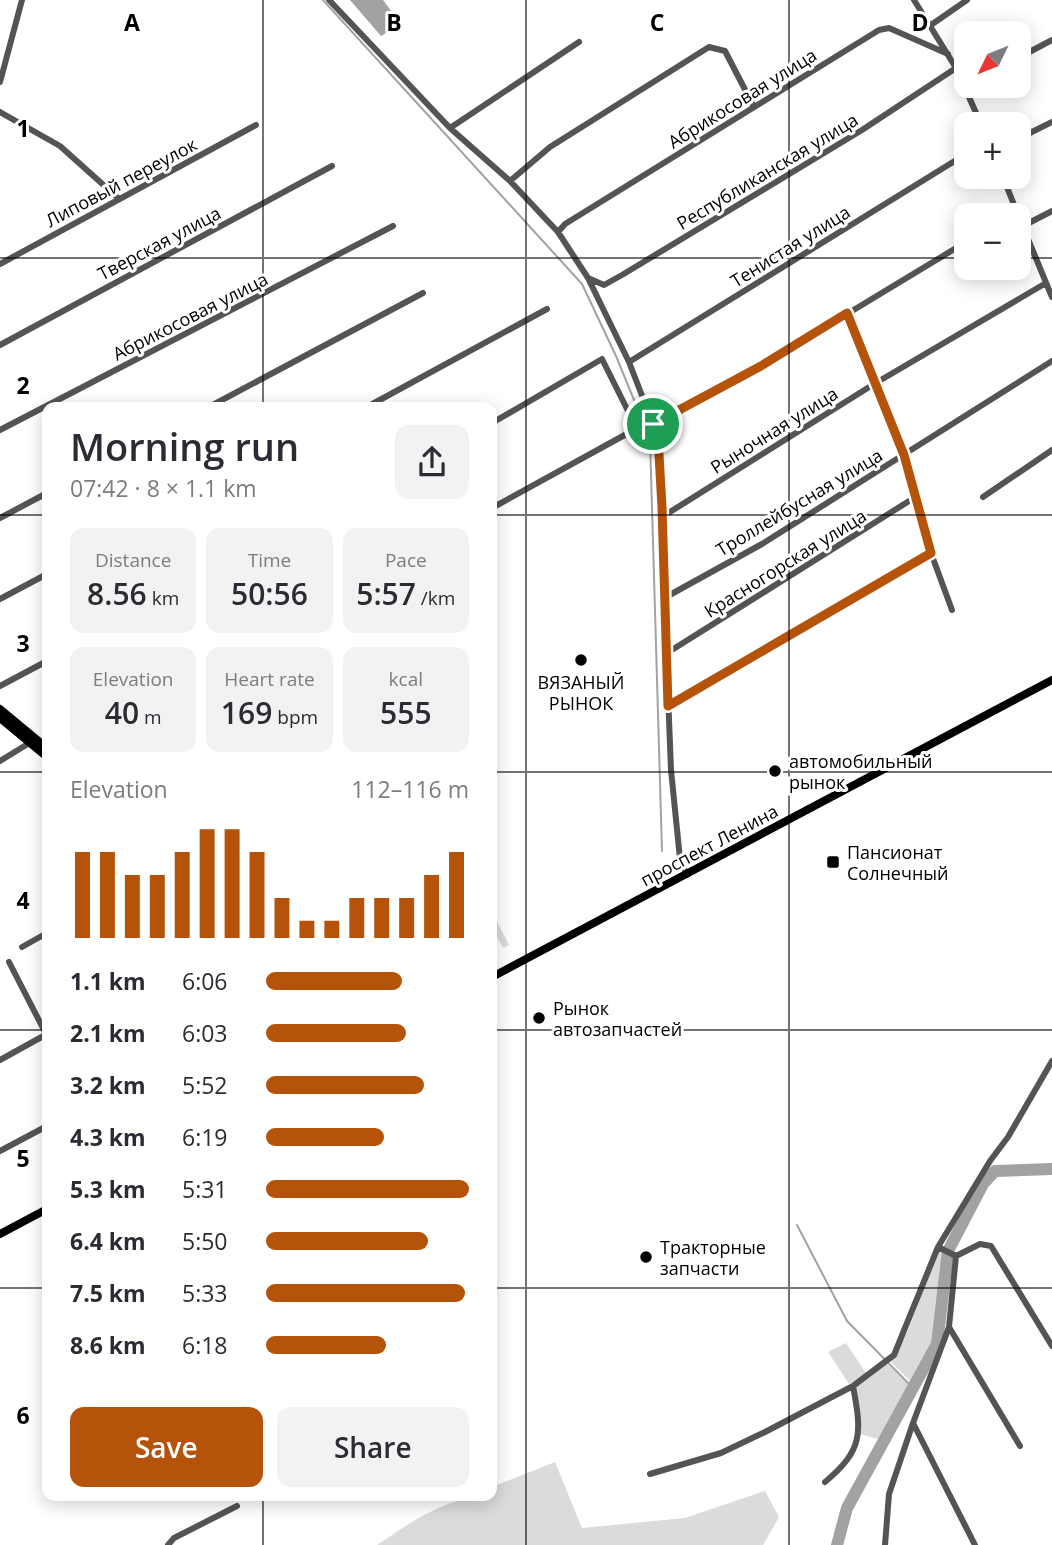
<!DOCTYPE html>
<meta charset="utf-8">
<style>
body{margin:0;font-family:"Open Sans",sans-serif;background:#f2f2f3;color:#2b2b33;height:100vh;display:flex;flex-direction:column;font-size:26px;white-space:nowrap}
*{box-sizing:border-box;margin:0}
p{font-size:23px;color:#7c7c81}
.icon{flex:none;width:38px;height:38px;fill:none;stroke:currentColor;stroke-width:2;stroke-linecap:round;stroke-linejoin:round}
.map{position:relative;flex:1;overflow:hidden}
.side{position:absolute;left:42px;top:402px;width:455px;height:1099px;display:flex;flex-direction:column;background:#fff;border-radius:14px;box-shadow:0 4px 18px #0003}
.side>*{flex:none}
.needle{width:46px;rotate:227deg}
.controls{position:absolute;left:954px;top:21px;display:grid;gap:14px}
.controls a{display:grid;place-items:center;width:77px;height:77px;border-radius:14px;background:#fff;box-shadow:0 4px 18px #0003;font-size:35px}
.pin{position:absolute;display:grid;place-items:center;width:60px;height:60px;color:#fff;margin:-30px;border:4px solid #fff;border-radius:50%;box-shadow:0 2px 7px #0007}
.round{display:grid;place-items:center;flex:none;width:74px;height:74px;border-radius:14px;background:#f2f2f3}
.headline{display:flex;align-items:center;justify-content:space-between;height:119px;padding:0 28px}
h1{font-size:38px;font-weight:600;line-height:52px}
.metrics{display:grid;grid-template-columns:repeat(3,1fr);gap:10px;height:119px;padding:7px 28px}
.metrics div{display:grid;align-content:center;border-radius:14px;background:#f2f2f3;text-align:center}
.metrics b{font-size:30px;font-weight:600}
.metrics small{font-size:19px;font-weight:400}
.metrics p{font-size:19px}
.chart{height:196px;padding:14px 28px}
.chart p{display:flex;justify-content:space-between}
.chart svg{width:100%;height:126px;margin-top:7px;stroke:#b45309;stroke-width:6}
.cta{display:flex;gap:14px;margin-top:auto;padding:14px 28px}
.cta a{flex:1;height:80px;border-radius:14px;background:#b45309;color:#fff;font-size:28px;font-weight:600;line-height:80px;text-align:center}
.cta a+a{background:#f2f2f3;color:#2b2b33}
ul{padding:0 28px;list-style:none;font-size:23px}
li{display:grid;grid-template-columns:112px 84px 1fr;align-items:center;height:52px}
li i{height:18px;border-radius:9px;background:#b45309}
.map>svg:first-child{display:block}
</style>
<div class="map">
<svg width="1052" height="1545" viewBox="0 0 1052 1545">
<rect width="100%" height="100%" fill="#fff"/>
<!-- green -->
<path fill="#dbdbdb" d="M492,912l17,33 -6,3 -11,-21z
M939,1250l8,5v6l-13,83 -23,38 -20,-20 17,-31z
M846,1343l20,30 -17,11 -21,-32z
M887,1364l23,22 -26,55 -24,-7 -4,-47z
M555,1462l27,66 103,-10 80,-27 14,26 -16,28h-386c36,-24 70,-49 115,-49v-9z"/>
<!-- water -->
<path fill="#a2a2a2" d="M350,0h33l18,24 -20,12z"/>
<g fill="none" stroke-linecap="round" stroke-linejoin="round">
<!-- stream -->
<path stroke="#a2a2a2" stroke-width="2" d="M323,0l259,284 34,72 34,83 12,412
M797,1225l50,96 64,65"/>
<!-- river -->
<path stroke="#a2a2a2" stroke-width="12" d="M837,1545l10,-37 90,-164 11,-93 35,-67 12,-13 57,-2"/>
<!-- minor -->
<path stroke="#545454" stroke-width="6" d="M329,0l121,128 60,53 48,51 30,46 41,84 29,75 13,333 9,89 7,16
M914,0l42,68 25,56
M931,25l36,-25
M1018,58l34,-18
M0,82l22,-82
M0,112l60,34 58,52
M450,128l129,-86
M1018,139l34,-17
M1003,177l15,38
M510,181l40,-34 159,-100 16,4 29,56
M1018,215l34,82
M1023,226l29,-15
M558,232l7,-8 314,-194 10,-2 59,26
M0,264l256,-139
M588,278l16,7 18,-10 240,-145 94,-62
M847,313l57,142 27,98 21,57
M0,345l332,-179
M629,362l337,-208
M207,408l216,-115
M365,408l182,-99
M492,423l110,-64 32,64 -2,8 -140,77
M653,424l108,-58 205,-124
M0,430l393,-204
M983,497l69,-47
M662,517l212,-133 172,-101
M0,518l47,-25
M666,597l96,-53 290,-183
M0,599l47,-25
M667,653l250,-157
M0,686l47,-25
M668,706l263,-153
M0,761l31,-19
M22,947l25,-14
M9,962l37,72
M0,1060l47,-26
M0,1151l47,-25
M938,1247l18,9
M956,1256l-7,71 71,119
M956,1256l24,-12 11,2 61,100
M949,1327l-36,96 62,122
M650,1474l71,-21 44,-21 88,-46 41,-31 44,-108 52,-86 18,-24 44,-76
M825,1482c38,-32 37,-48 28,-96
M168,1545l6,-7 63,-32
M885,1545l4,-51 24,-71"/>
<!-- major -->
<path stroke="#000" stroke-width="8" d="M0,709l47,39
M0,718l47,39
M492,977l560,-297
M0,1234l47,-25"/>
</g>
<g fill="none" stroke-linecap="round" stroke-linejoin="round">
<!-- route casing -->
<g stroke="#fff" stroke-width="14">
<path id="route" d="M847,313l57,142 27,98 -263,153 -6,-199 -4,-70 -5,-13 108,-58z"/>
</g>
<!-- route -->
<use href="#route" stroke="#b45309" stroke-width="9"/>
</g>
<!-- grid -->
<path fill="none" stroke="#000" stroke-width="2" stroke-opacity="0.55" d="M263,0v408M526,0v1545M789,0v1545M0,258h966M1018,258h34M0,515h47M492,515h560M0,772h47M492,772h560M0,1030h47M492,1030h560M0,1288h47M492,1288h560M263,1496v49"/>
<!-- markers -->
<g fill="#000" stroke="#fff" stroke-width="2.5">
<circle cx="581" cy="660" r="7"/>
<circle cx="775" cy="771" r="7"/>
<rect x="826" y="855" width="14" height="14" rx="3.5"/>
<circle cx="539" cy="1018" r="7"/>
<circle cx="646" cy="1257" r="7"/>
</g>
<g text-anchor="middle" dominant-baseline="central" stroke-width="6" stroke-linejoin="round" paint-order="stroke">
<!-- street labels -->
<g font-size="18" fill="#000" stroke="#fff">
<text transform="translate(742 98) rotate(-32)">Абрикосовая улица</text>
<text transform="translate(767 171) rotate(-31)">Республиканская улица</text>
<text transform="translate(121 182) rotate(-28)">Липовый переулок</text>
<text transform="translate(159 243) rotate(-28)">Тверская улица</text>
<text transform="translate(790 246) rotate(-32)">Тенистая улица</text>
<text transform="translate(190 316) rotate(-27)">Абрикосовая улица</text>
<text transform="translate(774 430) rotate(-32)">Рыночная улица</text>
<text transform="translate(799 502) rotate(-31)">Троллейбусная улица</text>
<text transform="translate(785 563) rotate(-32)">Красногорская улица</text>
<text transform="translate(709 845) rotate(-28)">проспект Ленина</text>
</g>
<!-- poi labels -->
<g font-size="18" fill="#000" stroke="#fff" text-anchor="start">
<text x="581" y="682" text-anchor="middle">ВЯЗАНЫЙ<tspan x="581" dy="21">РЫНОК</tspan></text>
<text x="789" y="761">автомобильный<tspan x="789" dy="21">рынок</tspan></text>
<text x="847" y="852">Пансионат<tspan x="847" dy="21">Солнечный</tspan></text>
<text x="553" y="1008">Рынок<tspan x="553" dy="21">автозапчастей</tspan></text>
<text x="660" y="1247">Тракторные<tspan x="660" dy="21">запчасти</tspan></text>
</g>
</g>
<g font-size="23" text-anchor="middle" font-weight="bold" fill="#000" stroke="#fff" stroke-width="6" stroke-linejoin="round" paint-order="stroke">
<text x="132" y="31">A</text>
<text x="394" y="31">B</text>
<text x="657" y="31">C</text>
<text x="920" y="31">D</text>
<text x="23" y="137">1</text>
<text x="23" y="394">2</text>
<text x="23" y="652">3</text>
<text x="23" y="909">4</text>
<text x="23" y="1167">5</text>
<text x="23" y="1424">6</text>
</g>
</svg>
<div class="controls">
<a><svg class="needle" viewBox="-14 -14 28 28"><path d="M0-13l5 13h-10z" fill="#e53935"/><path d="M0 13l5-13h-10z" fill="#7c7c81"/></svg></a>
<a>+</a>
<a>−</a>
</div>
<div class="pin" style="left:653px;top:424px;background:#1e9e55"><svg class="icon" aria-label="arrive" viewBox="0 0 24 24"><path d="M6 21V4h12l-3 4 3 4H6"/></svg></div>
<section class="side">
<div class="headline"><div><h1>Morning run</h1><p>07:42 · 8 × 1.1 km</p></div><a class="round"><svg class="icon" aria-label="share" viewBox="0 0 24 24"><path d="M12 15V3M7 8l5-5 5 5M5 13v7h14v-7"/></svg></a></div>
<div class="metrics">
<div><p>Distance</p><b>8.56<small> km</small></b></div>
<div><p>Time</p><b>50:56</b></div>
<div><p>Pace</p><b>5:57<small> /km</small></b></div>
</div>
<div class="metrics">
<div><p>Elevation</p><b>40<small> m</small></b></div>
<div><p>Heart rate</p><b>169<small> bpm</small></b></div>
<div><p>kcal</p><b>555</b></div>
</div>
<div class="chart"><p><span>Elevation</span>112–116 m</p>
<svg viewBox="0 0 160 44" preserveAspectRatio="none"><path d="M5 44V14M15 44V14M25 44V22M35 44V22M45 44V14M55 44V6M65 44V6M75 44V14M85 44V30M95 44V38M105 44V38M115 44V30M125 44V30M135 44V30M145 44V22M155 44V14"/></svg>
</div>
<ul>
<li><b>1.1 km</b>6:06<i style="width:67%"></i></li>
<li><b>2.1 km</b>6:03<i style="width:69%"></i></li>
<li><b>3.2 km</b>5:52<i style="width:78%"></i></li>
<li><b>4.3 km</b>6:19<i style="width:58%"></i></li>
<li><b>5.3 km</b>5:31<i style="width:100%"></i></li>
<li><b>6.4 km</b>5:50<i style="width:80%"></i></li>
<li><b>7.5 km</b>5:33<i style="width:98%"></i></li>
<li><b>8.6 km</b>6:18<i style="width:59%"></i></li>
</ul>
<div class="cta"><a>Save</a><a>Share</a></div>
</section>
</div>
